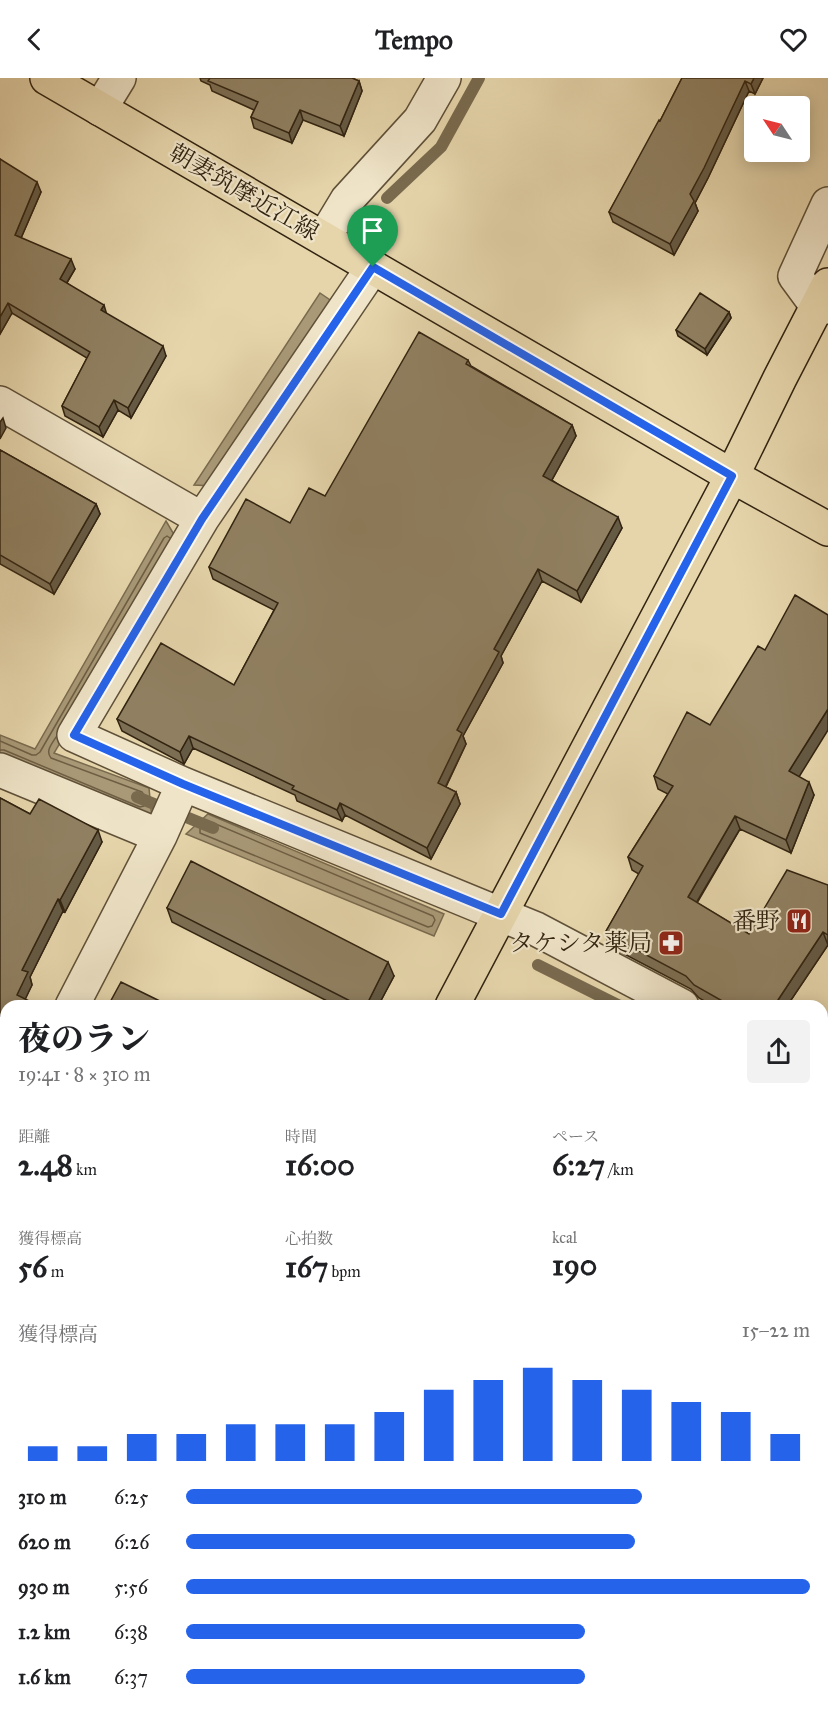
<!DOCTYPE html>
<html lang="ja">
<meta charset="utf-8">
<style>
body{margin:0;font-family:"IM FELL Great Primer","Noto Serif JP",serif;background:#f2f2f2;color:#202124;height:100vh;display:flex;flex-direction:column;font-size:22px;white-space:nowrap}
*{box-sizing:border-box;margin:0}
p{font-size:20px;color:#757577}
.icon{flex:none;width:33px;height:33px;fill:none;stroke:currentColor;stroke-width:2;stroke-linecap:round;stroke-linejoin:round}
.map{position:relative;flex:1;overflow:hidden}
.drawer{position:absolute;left:0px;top:922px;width:828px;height:712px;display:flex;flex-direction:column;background:#fff;border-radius:18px 18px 0 0;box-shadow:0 3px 15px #0003}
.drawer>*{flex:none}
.needle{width:39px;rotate:305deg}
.buttons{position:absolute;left:744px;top:18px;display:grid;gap:12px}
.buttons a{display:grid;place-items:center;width:66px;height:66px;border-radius:6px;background:#fff;box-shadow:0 3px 15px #0003;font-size:30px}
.pin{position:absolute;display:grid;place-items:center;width:51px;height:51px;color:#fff;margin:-62px -26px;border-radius:50% 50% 50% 0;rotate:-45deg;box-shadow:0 0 6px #0007}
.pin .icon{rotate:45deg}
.round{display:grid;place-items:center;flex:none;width:63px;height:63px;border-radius:6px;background:#f2f2f2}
.head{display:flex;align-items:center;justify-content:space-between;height:102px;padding:0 18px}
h1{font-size:33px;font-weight:800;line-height:45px}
.stats{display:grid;grid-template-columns:repeat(3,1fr);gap:9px;height:102px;padding:6px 18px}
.stats div{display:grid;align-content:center}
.stats b{font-size:30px;font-weight:800}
.stats small{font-size:16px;font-weight:400}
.stats p{font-size:16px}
.chart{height:168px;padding:12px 18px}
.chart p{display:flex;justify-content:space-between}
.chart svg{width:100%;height:108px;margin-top:6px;stroke:#2563eb;stroke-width:6}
ul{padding:0 18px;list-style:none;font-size:20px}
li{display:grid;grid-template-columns:96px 72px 1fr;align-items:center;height:45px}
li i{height:15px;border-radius:8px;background:#2563eb}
header{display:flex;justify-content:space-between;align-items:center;height:78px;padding:0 18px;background:#fff;font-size:27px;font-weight:800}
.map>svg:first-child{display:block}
</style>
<header><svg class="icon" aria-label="back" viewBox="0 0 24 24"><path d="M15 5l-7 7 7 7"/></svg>Tempo<svg class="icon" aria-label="heart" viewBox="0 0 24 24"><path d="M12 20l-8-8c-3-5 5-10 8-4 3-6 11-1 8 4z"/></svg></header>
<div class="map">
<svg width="828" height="1634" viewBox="0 0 828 1634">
<rect width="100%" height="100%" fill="#e6d5ab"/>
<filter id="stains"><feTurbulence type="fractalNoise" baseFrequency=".00333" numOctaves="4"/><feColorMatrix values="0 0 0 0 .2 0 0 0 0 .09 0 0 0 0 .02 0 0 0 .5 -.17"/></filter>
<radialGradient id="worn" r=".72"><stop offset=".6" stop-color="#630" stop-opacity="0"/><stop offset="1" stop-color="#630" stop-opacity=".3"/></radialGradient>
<!-- water -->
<path fill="#a99977" stroke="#796a4e" stroke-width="1.5" d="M320,215l13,9 -119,184 -20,-1z
M166,443l13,22 -125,210 95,35 3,31 -152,-64v-20l35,14z
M208,736l236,100 -10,22 -248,-102z"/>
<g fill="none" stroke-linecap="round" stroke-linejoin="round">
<!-- shore -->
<path stroke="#6e5e44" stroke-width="1.5" d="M0,663l32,14h4l4,-3 124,-214 3,-2 3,2
M0,672h4l136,57 4,-1v-11l-2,-3 -91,-34c-6,-7 1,-14 5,-21
M211,744l222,94 2,4 -3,6 -4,1 -228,-94v-4l8,-6z"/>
<!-- stream -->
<path stroke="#796a4e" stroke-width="12" d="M387,120l54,-51 38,-69
M137,719l76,31
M538,887l82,41
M822,1033l6,3"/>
<!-- minor casing -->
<g stroke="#5f5038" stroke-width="36">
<path id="minor" d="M100,31l19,-31
M828,126l-33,72 22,30 11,1
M324,160l23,-38 73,-80 24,-42
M0,325l202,116 171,-252
M202,441l-128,216 109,49 353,145 146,77
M0,692l160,66
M72,928l88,-170 23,-52
M0,996l6,4
M822,1002l6,3
M0,1065l6,-11
M0,1367l6,4
M822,1609l6,-11
M463,1629l9,5"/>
</g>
<!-- major casing -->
<g stroke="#322411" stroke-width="36">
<path id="major" d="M47,0l685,398 -280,530
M828,207l-48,93 -48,98 96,53
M78,1634l2,-5"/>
</g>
<!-- minor -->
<use href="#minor" stroke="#efe4c8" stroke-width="33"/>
<!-- major -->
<use href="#major" stroke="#e6d5ab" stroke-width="33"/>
</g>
<!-- wall -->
<path fill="#7c6e53" stroke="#322411" stroke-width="1.5" d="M200,0h152l7,3 3,10 -18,45 -41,-16 -11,23 -38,-15 -3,-11 3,-7 -42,-19 -2,-6 -9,-4z
M682,0h81l-8,16 -6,-3 -41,87 -13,25 3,8 -24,44 -61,-33 -4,-10 51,-91z
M0,81l41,33 -20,46 54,31 -8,14 40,31 59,42 -35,62 -13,-8 -15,27 -38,-21 -3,-10 25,-48 -75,-45 -12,21z
M729,234l2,6 -24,37 -29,-19 -2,-6z
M468,282l3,6 101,59 4,11 -24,44 70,48 -41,74 -39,-21 -41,75 2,7 -40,73 3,8 -20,43 10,5 4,12 -29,55 -86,-44 -3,6 -45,-20 -2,-6 -102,-47 -9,16 -62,-33 -5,-12 117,-34 40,-75 -61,-31 -4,-12 81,-44 35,-27z
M0,372l96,54 4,10 -46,80 -54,-30z
M654,698l145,1 15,18 -23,58 -51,-24 -43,74 52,31 79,-49v60l-41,61h-74l-14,-8 -8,-9 -82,-43 -4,-13 34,-59 -7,-4 -4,-13 40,-63 -10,-5z
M0,720l30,16 72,28 -37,70 -2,-1 -33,66 2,8 -7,14 -19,7v44l-6,-3z
M167,830l227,68 -16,30h-41l-165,-84z
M822,1088h6v75l-6,-3z
M548,1629h58l-3,5h-45z"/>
<!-- shaded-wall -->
<path fill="#655a44" stroke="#322411" stroke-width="1.5" d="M754,0h9l-8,16 -4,-10z
M359,3l3,10 -18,45 -4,-10z
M745,3l4,10 -41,87 -13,25 3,8 -24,44 -4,-11 20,-50z
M300,32l3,10 -11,23 -3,-10z
M37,104l4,10 -23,53 -3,-10z
M71,181l4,10 -12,20 -3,-10z
M8,225l4,10 -12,21v-17z
M104,227l3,10 -6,-5z
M729,234l2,6 -24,37 -2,-6z
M163,268l3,10 -35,62 -3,-10z
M114,322l4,10 -15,27 -4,-10z
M3,340l3,10 -6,11v-17z
M572,347l4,11 -28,51 -5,-11z
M96,426l4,10 -46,80 -4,-10z
M618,439l4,11 -41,74 -4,-11z
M538,491l4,12 -41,75 2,7 -40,73 3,8 -24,50 -4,-11 19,-53 37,-81z
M828,631v21l-34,55 -5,-14z
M189,658l4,12 -9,16 -4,-12z
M809,704l5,13 -23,58 -5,-13z
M456,714l4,12 -29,55 -4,-11z
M340,725l5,12 -3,6 -5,-11z
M735,738l5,13 -48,81 -4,-13z
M98,752l4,12 -37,70 -5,-12z
M58,821l5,12 -33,66 2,8 -10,21 -5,-11 5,-25z
M823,854l5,13 -41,61h-13z
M388,884l6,14 -16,30h-12z
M822,1242l3,9 -3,6z
M828,1339v17l-6,11v-18z
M211,1629l3,5h-6z
M594,1629h12l-3,5h-12z"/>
<!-- building -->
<path fill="#908061" stroke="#322411" stroke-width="1.5" d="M210,0h142l7,3 -19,45 -40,-16 -11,23 -38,-16 7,-15 -50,-21z
M682,0h72l-3,6 -6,-3 -41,87 -14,26 4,7 -24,43 -61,-32 50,-92 1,1z
M0,81l37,23 -22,53 56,24 -11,20 44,26 -3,5 62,36 -35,62 -14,-8 -15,27 -37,-21 28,-54 -82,-49 -8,14z
M700,215l29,19 -24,37 -29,-19z
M419,254l49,28 -2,4 106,61 -29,51 75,41 -41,74 -39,-22 -44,80 5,3 -42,78 5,3 -24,50 18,9 -29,56 -87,-45 -3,7 -45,-21 2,-3 -105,-50 -9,16 -63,-33 44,-76 73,42 44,-82 -69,-36 37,-68 44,24 19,-35 16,8z
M0,372l96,54 -46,80 -50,-29z
M795,517l33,20v94l-39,62 20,11 -23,58 -51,-24 -47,81 61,37 38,-64 41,15v50l-5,-3 -49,74h-43l-37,-21 -8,-9 -81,-43 38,-67 -15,-9 45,-71 -19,-10 33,-64 23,13 48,-79 7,4z
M0,720l30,16 9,-15 59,31 -38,70 -2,-1 -36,71 6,2 -11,23 22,11h-33v34l-6,-3z
M191,783l197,101 -22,44h-6l-193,-98z
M121,904l49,24h-62z
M823,1086l5,2v66l-6,-3v-63z
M822,1327l6,4v8l-6,10z
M130,1629h81l-3,5h-81z
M567,1629h27l-3,5h-14z"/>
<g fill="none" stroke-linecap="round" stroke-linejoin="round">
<!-- route casing -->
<g stroke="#fff" stroke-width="12">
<path id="route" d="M373,189l359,209 -231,438 -318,-130 -109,-49 128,-216z"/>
</g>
<!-- route -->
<use href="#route" stroke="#2563eb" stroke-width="8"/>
</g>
<!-- icons -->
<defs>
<g id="restaurant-square" transform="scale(1.35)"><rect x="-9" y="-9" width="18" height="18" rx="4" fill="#8f2418" stroke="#efe4c8"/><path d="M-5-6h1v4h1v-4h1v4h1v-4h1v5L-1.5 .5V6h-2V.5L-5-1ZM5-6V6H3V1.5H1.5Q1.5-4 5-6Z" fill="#fff"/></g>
<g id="pharmacy-square" transform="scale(1.35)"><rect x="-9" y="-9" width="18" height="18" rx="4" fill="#8f2418" stroke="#efe4c8"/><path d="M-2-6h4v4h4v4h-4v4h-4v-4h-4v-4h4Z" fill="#fff"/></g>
</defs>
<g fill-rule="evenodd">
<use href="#restaurant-square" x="799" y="843"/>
<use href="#pharmacy-square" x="671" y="865"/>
</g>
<g text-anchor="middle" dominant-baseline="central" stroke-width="4.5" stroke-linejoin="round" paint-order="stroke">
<!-- street labels -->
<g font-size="24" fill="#322411" stroke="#efe4c8">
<text transform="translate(244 114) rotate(30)">朝妻筑摩近江線</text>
</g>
<!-- poi labels -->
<g font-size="24" fill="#322411" stroke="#efe4c8" text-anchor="end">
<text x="780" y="843">番野</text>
<text x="652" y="865">タケシタ薬局</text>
</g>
</g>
<rect width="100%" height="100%" filter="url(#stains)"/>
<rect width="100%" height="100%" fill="url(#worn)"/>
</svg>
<div class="buttons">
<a><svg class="needle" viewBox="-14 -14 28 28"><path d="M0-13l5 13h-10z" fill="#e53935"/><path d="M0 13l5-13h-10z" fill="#757577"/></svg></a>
</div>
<div class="pin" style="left:373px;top:189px;background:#1e9e55"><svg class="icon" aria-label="arrive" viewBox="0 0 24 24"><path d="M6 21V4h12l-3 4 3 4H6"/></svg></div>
<section class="drawer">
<div class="head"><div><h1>夜のラン</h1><p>19:41 · 8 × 310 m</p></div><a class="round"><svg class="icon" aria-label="share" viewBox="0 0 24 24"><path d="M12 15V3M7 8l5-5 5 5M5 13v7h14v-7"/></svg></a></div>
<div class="stats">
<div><p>距離</p><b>2.48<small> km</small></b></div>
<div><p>時間</p><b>16:00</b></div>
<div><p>ペース</p><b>6:27<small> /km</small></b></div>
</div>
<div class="stats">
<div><p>獲得標高</p><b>56<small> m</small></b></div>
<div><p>心拍数</p><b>167<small> bpm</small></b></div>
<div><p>kcal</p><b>190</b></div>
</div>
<div class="chart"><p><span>獲得標高</span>15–22 m</p>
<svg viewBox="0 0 160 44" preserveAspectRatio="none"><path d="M5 44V38M15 44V38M25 44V33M35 44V33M45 44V29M55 44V29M65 44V29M75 44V24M85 44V15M95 44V11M105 44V6M115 44V11M125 44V15M135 44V20M145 44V24M155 44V33"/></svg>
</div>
<ul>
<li><b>310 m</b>6:25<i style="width:73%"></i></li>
<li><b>620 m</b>6:26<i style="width:72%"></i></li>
<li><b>930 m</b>5:56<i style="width:100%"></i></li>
<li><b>1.2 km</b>6:38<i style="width:64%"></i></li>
<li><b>1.6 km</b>6:37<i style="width:64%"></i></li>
</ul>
</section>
</div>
